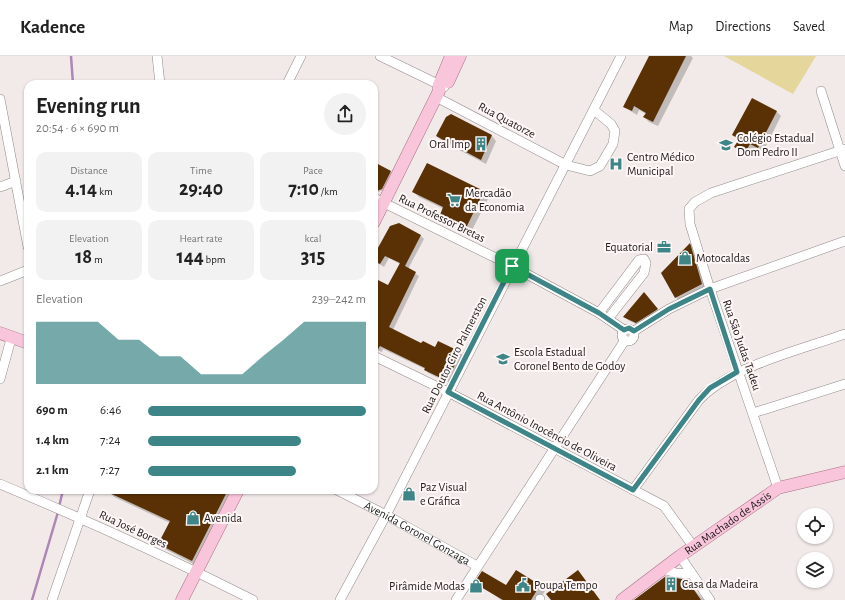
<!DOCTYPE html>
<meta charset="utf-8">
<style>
body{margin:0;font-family:"Alegreya Sans",sans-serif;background:#f2f2f2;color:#222;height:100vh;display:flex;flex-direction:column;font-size:15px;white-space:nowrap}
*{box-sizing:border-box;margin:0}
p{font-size:13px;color:#767676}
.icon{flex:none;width:22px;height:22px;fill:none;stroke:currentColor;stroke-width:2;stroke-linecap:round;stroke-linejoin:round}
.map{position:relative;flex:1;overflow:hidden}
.panel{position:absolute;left:24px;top:24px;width:354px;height:414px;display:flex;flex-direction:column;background:#fff;border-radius:12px;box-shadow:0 1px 3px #0004}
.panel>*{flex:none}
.fabs{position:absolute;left:797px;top:452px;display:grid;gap:8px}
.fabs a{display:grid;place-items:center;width:36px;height:36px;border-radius:50%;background:#fff;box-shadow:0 1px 3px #0004;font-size:20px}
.pin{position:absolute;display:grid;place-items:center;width:34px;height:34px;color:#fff;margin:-17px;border-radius:8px;box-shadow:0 2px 6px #0006}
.round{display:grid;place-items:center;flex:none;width:42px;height:42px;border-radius:21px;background:#f2f2f2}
.head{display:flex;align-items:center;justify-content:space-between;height:68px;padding:0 12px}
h1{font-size:22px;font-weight:700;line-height:30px}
.metrics{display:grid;grid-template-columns:repeat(3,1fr);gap:6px;height:68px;padding:4px 12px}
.metrics div{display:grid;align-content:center;border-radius:10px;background:#f2f2f2;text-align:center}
.metrics b{font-size:20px;font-weight:700}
.metrics small{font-size:11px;font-weight:400}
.metrics p{font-size:11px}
.chart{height:112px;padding:8px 12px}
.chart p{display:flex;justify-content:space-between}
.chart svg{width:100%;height:72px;margin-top:4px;fill:#3d8586;opacity:.7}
ul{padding:0 12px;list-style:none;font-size:13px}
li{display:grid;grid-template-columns:64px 48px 1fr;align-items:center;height:30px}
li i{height:10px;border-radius:5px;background:#3d8586}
header{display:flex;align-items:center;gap:24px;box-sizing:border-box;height:56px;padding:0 20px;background:#fff;border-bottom:1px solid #e0e0e0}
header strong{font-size:19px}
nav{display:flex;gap:22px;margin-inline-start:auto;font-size:14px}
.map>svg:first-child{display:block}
</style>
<header>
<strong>Kadence</strong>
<nav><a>Map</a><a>Directions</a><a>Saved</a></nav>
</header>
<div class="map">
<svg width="845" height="544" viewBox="0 0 845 544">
<rect width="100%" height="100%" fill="#f2eae8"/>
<!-- green -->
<path fill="#e5d69c" d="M724,0h92l-23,38z"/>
<!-- shadow -->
<path fill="#0003" d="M650,0h41l2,2 -35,68 -9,-4 -5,-5 2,-3 -7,-4 -2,5 -13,-8z
M776,55l5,5 -18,36 -8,-4 -4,9 -16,-10 4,-7 -5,-5z
M451,59l41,21 4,5 -10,23 -44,-23 -5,-5z
M374,107l18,10 -9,17 -5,2 -4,-2z
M428,108l56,28 5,5 -18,35 -25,-12 -5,-6 3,-5 -25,-12 -5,-5z
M420,179l4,4 -16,30 11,7 -26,54 29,14 38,9 4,3 -12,25 -5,1 -19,-9 -3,-4 -42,-20 -1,3 -8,-3v-70l15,8 11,-23 -11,-6 -5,9 -10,-6v-4z
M690,188l5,5 12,40 -26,14 -5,-6z
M647,241l13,16 -20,13 -12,-6 -4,-4z
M109,434h120l4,5 -36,71 -32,-17 -6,-5 11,-21 -56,-26 -5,-5z
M516,515l29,20 -6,9h-38l-25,-18 31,5z
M686,525l18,19h-68z"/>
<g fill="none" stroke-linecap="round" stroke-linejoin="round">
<!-- stream -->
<path stroke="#ad87b6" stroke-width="2.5" d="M71,0l2,28
M59,451l4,-17
M32,544l26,-88"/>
</g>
<!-- building -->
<path fill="#5a3104" d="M649,0h37l-33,66 -10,-5 3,-4 -12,-7 -2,5 -9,-4z
M752,42l25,13 -19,37 -8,-4 -5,9 -11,-6 5,-8 -7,-4z
M451,58l41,21 -11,25 -45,-24 10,-19z
M374,106l17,9 -9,18 -8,3z
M427,107l57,28 -18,37 -26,-13 3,-8 -31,-15z
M399,167l22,12 -16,31 11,6 -27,55 32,16 2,-2 12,6 3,-6 23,11 -12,25 -3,2h-3l-19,-9 1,-2 -45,-22 -3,5 -3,-1v-72l14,7 12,-22 -15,-7 -5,8 -6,-3v-6l16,-29z
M690,187l12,41 -27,14 -14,-25z
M644,236l14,17 -22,14 -13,-6z
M103,434h125l-36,71 -34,-17 12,-23z
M516,514l24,15 -9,15h-28l-29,-17 8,-12 24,14z
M578,514l22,30h-49l-5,-6z
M666,520l21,4 14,20h-67z"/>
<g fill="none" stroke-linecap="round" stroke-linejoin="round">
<!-- minor casing -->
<g stroke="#918a89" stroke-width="10">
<g id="minor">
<path d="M157,0l3,28"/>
<path d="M380,0l64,31"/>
<path d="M287,28l14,-28"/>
<path d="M821,35l24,75"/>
<path d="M436,41l130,68 24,6 10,-5 13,-22 2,-13 -4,-7 -17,-14"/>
<path d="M0,43l28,148"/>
<path d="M0,131l16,-6"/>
<path d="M374,142l138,68 87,47 25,17"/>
<path d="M0,225l28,-11"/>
<path d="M599,257l40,-53 5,-1 2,4 -2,10 -36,46"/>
<circle cx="628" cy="279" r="6"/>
<path d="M634,275l35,-22 41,-20 135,-48"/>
<path d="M374,300l74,36 216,114 29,40"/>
<path d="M0,323l11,-40"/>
<path d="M753,357l92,-29"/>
<path d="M0,428c86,36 170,74 253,116"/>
<path d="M778,432l-68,-199 -20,-65 -1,-15 6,-7 16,-9 134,-44"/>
<path id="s1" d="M337,434l49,25 91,51"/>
<path d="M633,434l66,-90c32,-34 101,-50 146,-66"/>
<path d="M680,500l30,44"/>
<path d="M663,513l13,4 16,1"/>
<path d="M540,543v1"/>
<path d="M52,544l38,-110"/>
<path d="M340,544l46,-85 235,-459"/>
<path d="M456,544l169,-260"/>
</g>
</g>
<!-- major casing -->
<g stroke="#a97087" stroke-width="13">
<g id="major">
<path d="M448,26l12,-26"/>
<path d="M374,166l65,-131v-6l12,-29"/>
<path d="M0,277l28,10"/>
<path d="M182,544l56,-110"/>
<path id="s2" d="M622,544l58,-44 98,-68 67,-16"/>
</g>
</g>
<!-- minor -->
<use href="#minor" stroke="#fff" stroke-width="9"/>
<!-- major -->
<use href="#major" stroke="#f9c5da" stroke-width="12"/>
</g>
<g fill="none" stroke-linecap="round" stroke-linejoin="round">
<!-- route casing -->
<g stroke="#fff" stroke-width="8">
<path id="route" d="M512,210l87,47 25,17 5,-2 5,3 35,-22 41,-20 27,83 -27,16 -11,12 -66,90 -185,-98z"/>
</g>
<!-- route -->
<use href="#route" stroke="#3d8586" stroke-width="5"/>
</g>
<!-- icons -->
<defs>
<g id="building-bare" transform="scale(1.08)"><path d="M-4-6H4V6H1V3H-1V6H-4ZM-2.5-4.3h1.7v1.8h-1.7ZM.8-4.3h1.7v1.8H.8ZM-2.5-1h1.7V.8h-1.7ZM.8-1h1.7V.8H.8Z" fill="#3d8586" stroke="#fef7f6" stroke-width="2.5" paint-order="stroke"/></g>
<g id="school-bare" transform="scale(1.08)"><path d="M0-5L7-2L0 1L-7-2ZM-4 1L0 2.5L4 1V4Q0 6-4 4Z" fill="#3d8586" stroke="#fef7f6" stroke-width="2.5" paint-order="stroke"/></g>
<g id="hospital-bare" transform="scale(1.08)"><path d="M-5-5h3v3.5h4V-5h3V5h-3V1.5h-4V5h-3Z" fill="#3d8586" stroke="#fef7f6" stroke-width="2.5" paint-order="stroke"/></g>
<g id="supermarket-bare" transform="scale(1.08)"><path d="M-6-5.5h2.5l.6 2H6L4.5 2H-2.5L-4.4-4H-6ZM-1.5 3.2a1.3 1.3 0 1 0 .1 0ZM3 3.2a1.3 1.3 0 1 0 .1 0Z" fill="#3d8586" stroke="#fef7f6" stroke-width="2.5" paint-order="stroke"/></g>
<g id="office-bare" transform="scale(1.08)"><path d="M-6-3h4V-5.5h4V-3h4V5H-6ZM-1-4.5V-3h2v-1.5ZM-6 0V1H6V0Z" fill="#3d8586" stroke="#fef7f6" stroke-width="2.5" paint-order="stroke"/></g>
<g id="shop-bare" transform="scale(1.08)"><path d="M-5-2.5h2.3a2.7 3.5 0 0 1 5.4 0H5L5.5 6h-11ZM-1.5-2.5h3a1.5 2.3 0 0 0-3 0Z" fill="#3d8586" stroke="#fef7f6" stroke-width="2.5" paint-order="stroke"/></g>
<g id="civic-bare" transform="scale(1.08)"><path d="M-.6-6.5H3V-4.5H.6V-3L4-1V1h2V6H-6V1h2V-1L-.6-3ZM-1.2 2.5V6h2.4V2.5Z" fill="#3d8586" stroke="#fef7f6" stroke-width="2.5" paint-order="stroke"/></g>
</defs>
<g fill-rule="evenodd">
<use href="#building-bare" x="481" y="88"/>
<use href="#school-bare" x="726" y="89"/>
<use href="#hospital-bare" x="616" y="108"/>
<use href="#supermarket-bare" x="454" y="144"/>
<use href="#office-bare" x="664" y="191"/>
<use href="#shop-bare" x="685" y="202"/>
<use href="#school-bare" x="503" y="303"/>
<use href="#shop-bare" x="409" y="438"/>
<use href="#shop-bare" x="193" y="462"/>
<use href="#building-bare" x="671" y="528"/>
<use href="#civic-bare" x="523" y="529"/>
<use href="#shop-bare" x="476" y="530"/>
</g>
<g text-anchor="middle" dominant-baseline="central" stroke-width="4" stroke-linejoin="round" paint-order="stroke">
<!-- street labels -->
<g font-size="12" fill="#1d1a1a" stroke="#fef7f6">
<text transform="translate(507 64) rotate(28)">Rua Quatorze</text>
<text transform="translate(442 162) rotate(26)">Rua Professor Bretas</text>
<text transform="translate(742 289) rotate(71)">Rua São Judas Tadeu</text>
<text transform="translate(454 299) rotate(-63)">Rua Doutor Ciro Palmerston</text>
<text transform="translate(547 375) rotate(28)">Rua Antônio Inocêncio de Oliveira</text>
<text stroke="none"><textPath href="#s2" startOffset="131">Rua Machado de Assis</textPath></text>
<text transform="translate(133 473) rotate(25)">Rua José Borges</text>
<text stroke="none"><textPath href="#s1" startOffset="91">Avenida Coronel Gonzaga</textPath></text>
</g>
<!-- poi labels -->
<g font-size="12" fill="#1d1a1a" stroke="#fef7f6" text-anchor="start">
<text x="737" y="82">Colégio Estadual<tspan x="737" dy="14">Dom Pedro II</tspan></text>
<text x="470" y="88" text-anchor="end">Oral Imp</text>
<text x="627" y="101">Centro Médico<tspan x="627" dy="14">Municipal</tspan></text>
<text x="465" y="137">Mercadão<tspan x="465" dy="14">da Economia</tspan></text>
<text x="653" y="191" text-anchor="end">Equatorial</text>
<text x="696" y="202">Motocaldas</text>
<text x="514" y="296">Escola Estadual<tspan x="514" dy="14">Coronel Bento de Godoy</tspan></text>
<text x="420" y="431">Paz Visual<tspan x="420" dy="14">e Gráfica</tspan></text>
<text x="204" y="462">Avenida</text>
<text x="682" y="528">Casa da Madeira</text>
<text x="534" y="529">Poupa Tempo</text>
<text x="465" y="530" text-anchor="end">Pirâmide Modas</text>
</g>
</g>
</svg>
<div class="fabs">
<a><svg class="icon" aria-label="locate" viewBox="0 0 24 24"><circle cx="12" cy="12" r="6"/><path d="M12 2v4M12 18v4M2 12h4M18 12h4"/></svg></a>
<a><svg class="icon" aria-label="layers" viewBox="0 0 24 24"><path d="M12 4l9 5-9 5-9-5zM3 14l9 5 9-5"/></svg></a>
</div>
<div class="pin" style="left:512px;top:210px;background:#1e9e55"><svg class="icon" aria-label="arrive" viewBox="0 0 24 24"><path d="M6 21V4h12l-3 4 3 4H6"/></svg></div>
<section class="panel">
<div class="head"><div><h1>Evening run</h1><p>20:54 · 6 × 690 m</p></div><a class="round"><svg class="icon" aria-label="share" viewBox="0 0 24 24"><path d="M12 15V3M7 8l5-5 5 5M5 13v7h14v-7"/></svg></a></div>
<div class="metrics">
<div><p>Distance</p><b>4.14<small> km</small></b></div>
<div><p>Time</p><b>29:40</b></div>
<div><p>Pace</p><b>7:10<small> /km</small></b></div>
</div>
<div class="metrics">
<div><p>Elevation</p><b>18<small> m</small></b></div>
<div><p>Heart rate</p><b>144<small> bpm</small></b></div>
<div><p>kcal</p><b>315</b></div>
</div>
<div class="chart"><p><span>Elevation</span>239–242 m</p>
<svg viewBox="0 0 160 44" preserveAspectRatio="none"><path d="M0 44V6L10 6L20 6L30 6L40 17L50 17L60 27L70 27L80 38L90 38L100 38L110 27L120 17L130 6L140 6L150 6L160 6V44z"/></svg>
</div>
<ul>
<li><b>690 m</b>6:46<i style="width:100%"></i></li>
<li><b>1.4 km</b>7:24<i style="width:70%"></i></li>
<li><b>2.1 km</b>7:27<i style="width:68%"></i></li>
</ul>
</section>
</div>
